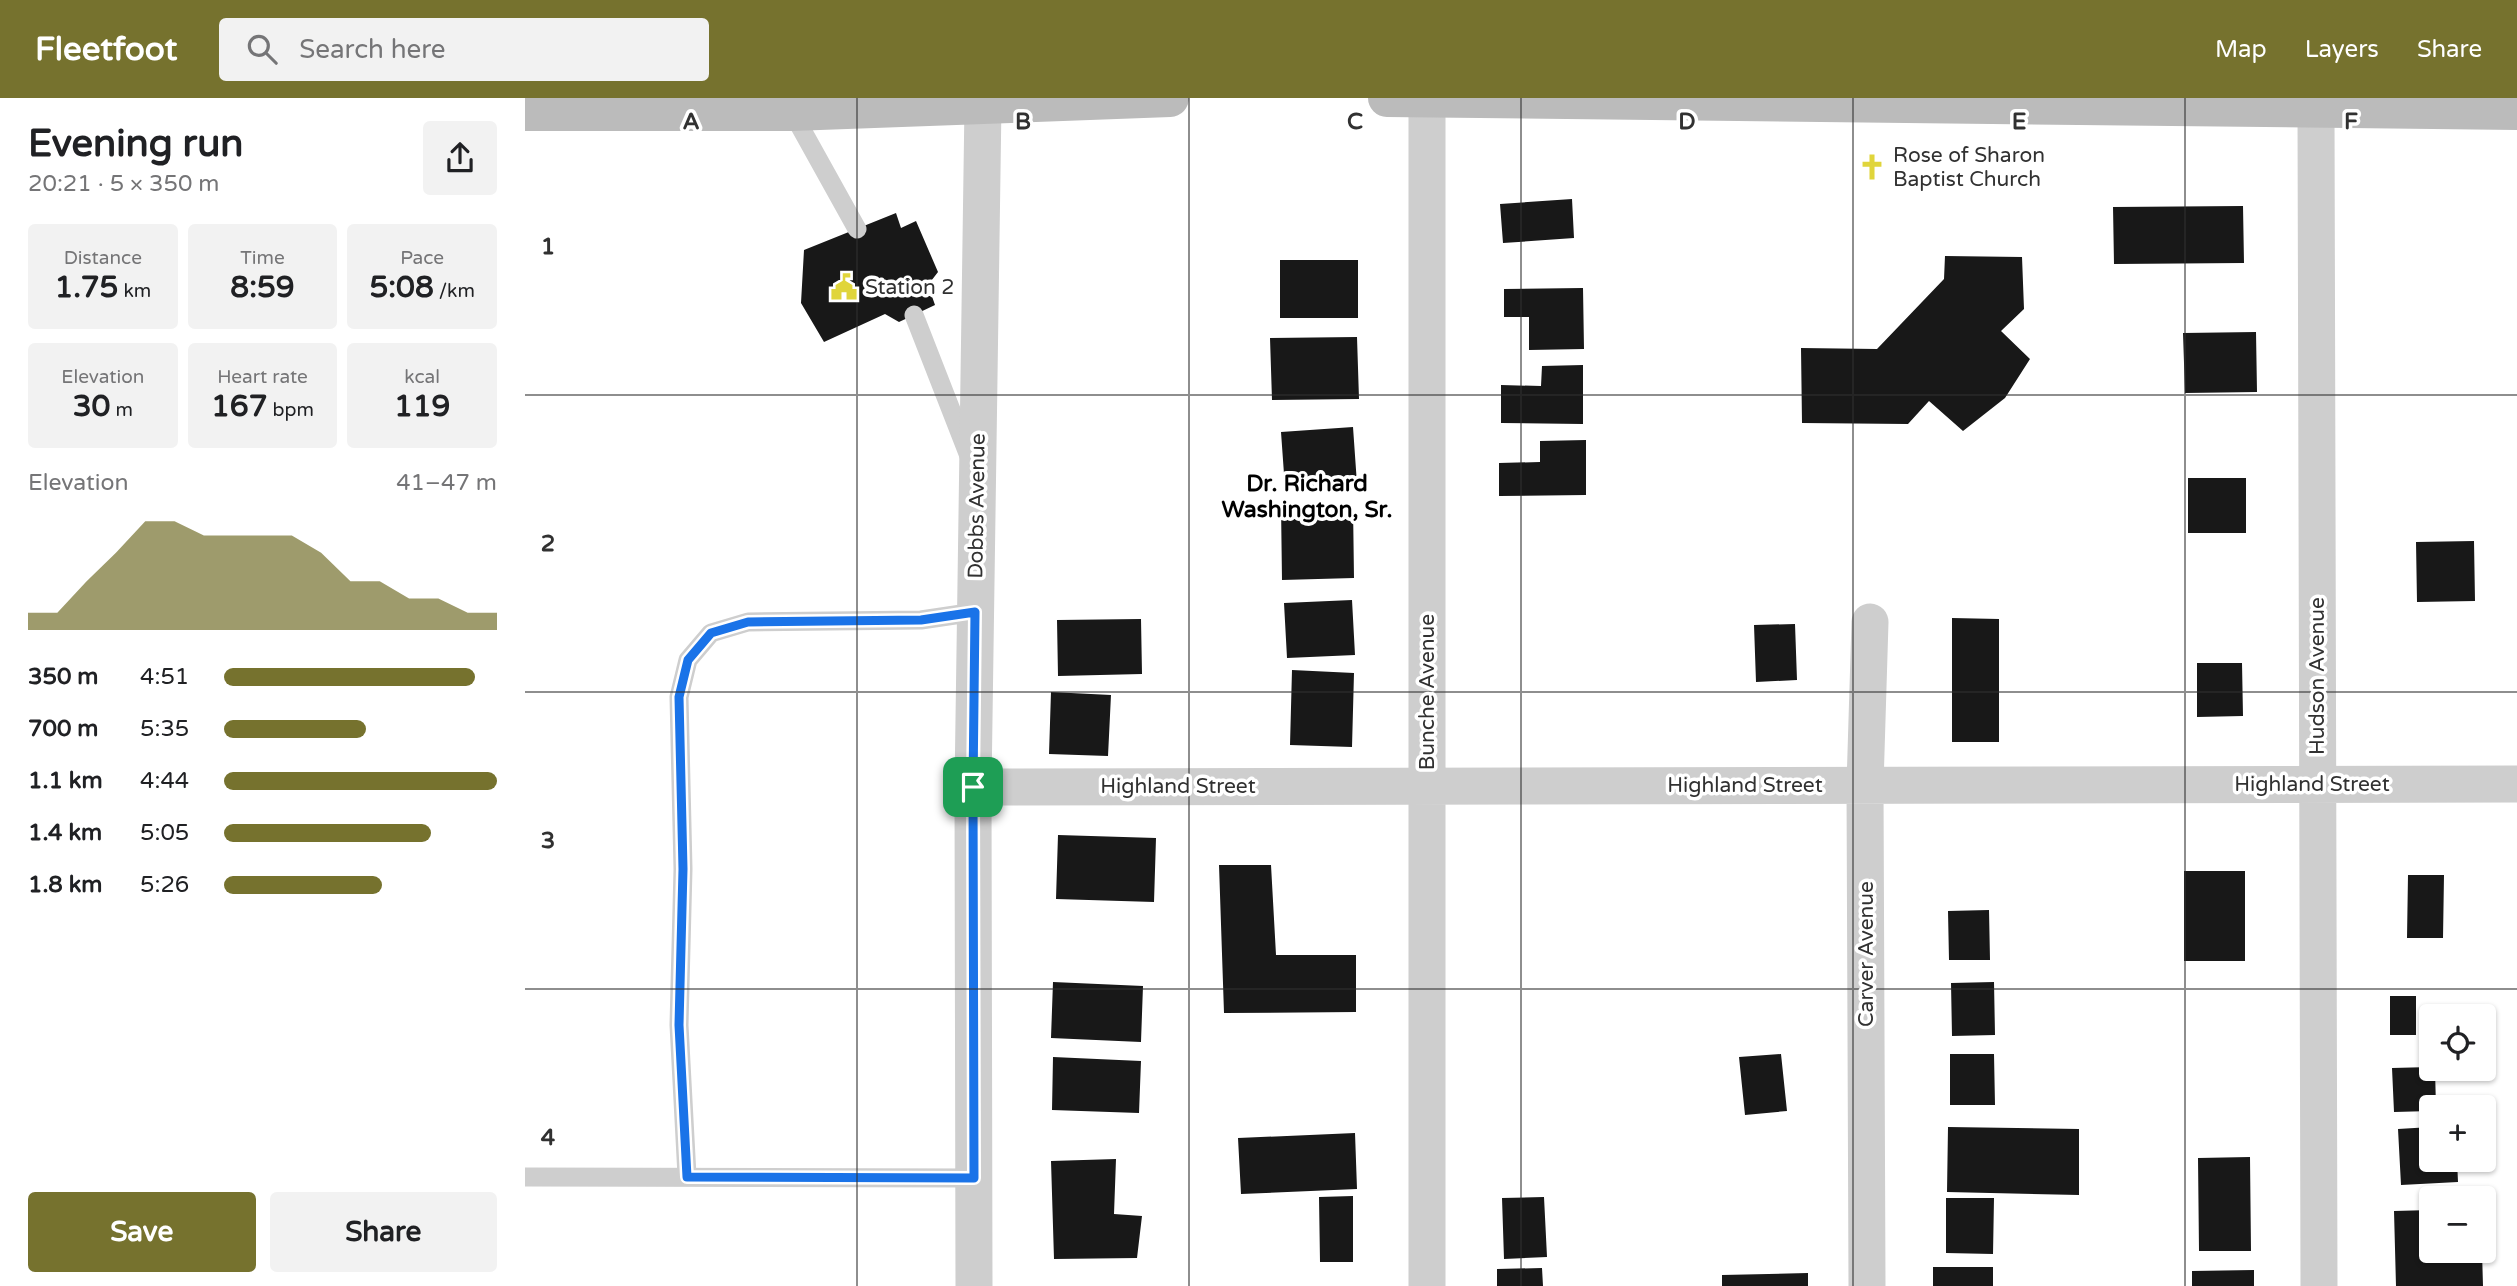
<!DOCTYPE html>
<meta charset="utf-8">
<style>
body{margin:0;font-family:"Varela Round",sans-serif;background:#f2f2f2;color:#202124;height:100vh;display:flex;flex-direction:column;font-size:26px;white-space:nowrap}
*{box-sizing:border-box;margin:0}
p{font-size:23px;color:#757577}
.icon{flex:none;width:38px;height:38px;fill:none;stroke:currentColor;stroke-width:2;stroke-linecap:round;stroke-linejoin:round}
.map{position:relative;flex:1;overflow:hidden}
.details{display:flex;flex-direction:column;background:#fff;width:525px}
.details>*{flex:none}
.controls{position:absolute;left:1894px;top:906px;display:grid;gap:14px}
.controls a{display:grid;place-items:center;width:77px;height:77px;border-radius:7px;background:#fff;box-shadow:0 2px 5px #0004;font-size:35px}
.pin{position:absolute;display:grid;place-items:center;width:60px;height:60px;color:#fff;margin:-30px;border-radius:14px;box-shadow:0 4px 10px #0006}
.round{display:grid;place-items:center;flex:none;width:74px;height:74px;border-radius:7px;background:#f2f2f2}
.head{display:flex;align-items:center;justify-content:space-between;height:119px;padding:0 28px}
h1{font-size:38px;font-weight:700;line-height:52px}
.metrics{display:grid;grid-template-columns:repeat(3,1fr);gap:10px;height:119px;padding:7px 28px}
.metrics div{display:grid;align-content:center;border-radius:7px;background:#f2f2f2;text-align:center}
.metrics b{font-size:30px;font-weight:700}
.metrics small{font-size:19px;font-weight:400}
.metrics p{font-size:19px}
.chart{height:196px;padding:14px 28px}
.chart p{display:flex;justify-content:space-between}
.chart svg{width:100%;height:126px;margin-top:7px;fill:#76722e;opacity:.7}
.button{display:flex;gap:14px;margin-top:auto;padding:14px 28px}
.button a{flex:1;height:80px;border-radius:7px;background:#76722e;color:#fff;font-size:28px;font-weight:700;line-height:80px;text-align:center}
.button a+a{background:#f2f2f2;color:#202124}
ul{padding:0 28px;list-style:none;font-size:23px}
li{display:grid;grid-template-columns:112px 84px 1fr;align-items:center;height:52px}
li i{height:18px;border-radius:9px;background:#76722e}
header{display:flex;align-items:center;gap:42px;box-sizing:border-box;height:98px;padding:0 35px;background:#76722e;color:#fff}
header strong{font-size:33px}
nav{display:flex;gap:38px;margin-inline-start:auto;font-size:24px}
.search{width:490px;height:63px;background:#f2f2f2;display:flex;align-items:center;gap:18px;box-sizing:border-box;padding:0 24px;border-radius:7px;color:#757577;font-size:26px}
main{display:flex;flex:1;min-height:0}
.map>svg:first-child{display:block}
</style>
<header>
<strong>Fleetfoot</strong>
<div class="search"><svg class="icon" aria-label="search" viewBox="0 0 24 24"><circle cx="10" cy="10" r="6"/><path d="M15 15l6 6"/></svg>Search here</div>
<nav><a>Map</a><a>Layers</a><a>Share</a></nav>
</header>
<main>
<section class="details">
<div class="head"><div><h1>Evening run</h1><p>20:21 · 5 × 350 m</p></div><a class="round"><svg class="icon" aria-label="share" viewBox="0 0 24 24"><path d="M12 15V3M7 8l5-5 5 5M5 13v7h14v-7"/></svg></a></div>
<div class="metrics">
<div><p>Distance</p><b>1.75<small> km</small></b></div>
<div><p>Time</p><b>8:59</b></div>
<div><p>Pace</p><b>5:08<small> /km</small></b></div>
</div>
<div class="metrics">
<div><p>Elevation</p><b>30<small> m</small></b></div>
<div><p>Heart rate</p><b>167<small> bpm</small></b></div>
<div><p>kcal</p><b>119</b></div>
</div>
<div class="chart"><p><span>Elevation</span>41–47 m</p>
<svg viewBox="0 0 160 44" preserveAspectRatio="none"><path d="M0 44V38L10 38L20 27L30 17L40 6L50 6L60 11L70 11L80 11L90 11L100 17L110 27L120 27L130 33L140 33L150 38L160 38V44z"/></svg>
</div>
<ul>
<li><b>350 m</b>4:51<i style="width:92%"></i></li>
<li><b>700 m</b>5:35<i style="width:52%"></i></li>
<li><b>1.1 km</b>4:44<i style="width:100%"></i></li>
<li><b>1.4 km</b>5:05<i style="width:76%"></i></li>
<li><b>1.8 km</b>5:26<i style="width:58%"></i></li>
</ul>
<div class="button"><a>Save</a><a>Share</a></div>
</section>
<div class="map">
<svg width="1992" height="1188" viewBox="0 0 1992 1188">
<rect width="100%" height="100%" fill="#fff"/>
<!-- building -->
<path fill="#181818" d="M1047,101l2,39 -71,5 -3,-39z
M1718,108l1,57 -130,1 -1,-57z
M371,115l5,15 15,-7 22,51 -10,13 7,20 -36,17 -14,-8 -61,28 -23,-39 3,-53z
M1420,158l77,1 2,52 -23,22 29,28 -25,39 -42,33 -34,-30 -21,23 -106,-1 -1,-75 76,1 67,-70z
M755,162h78v58h-78z
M1058,190l1,61 -55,1v-33h-25v-28z
M1731,234l1,60 -72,1 -2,-60z
M832,239l2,62 -87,1 -2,-62z
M1058,267v59l-82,-1v-38l40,1 1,-20z
M828,329l4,57 -72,4 -4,-56z
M1061,342v55l-87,1v-33l41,-1v-21z
M1663,380h58v55h-58z
M756,407h72l1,73 -72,2z
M1949,443l1,60 -58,1 -1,-60z
M827,502l3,55 -68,3 -3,-55z
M1427,520l47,1v123h-47z
M616,521l1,55 -84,2 -1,-56z
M1270,526l2,56 -41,2 -2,-57z
M1672,565h45l1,53 -46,1z
M767,572l62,3 -2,74 -62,-2z
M526,594l60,3 -3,61 -59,-2z
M533,737l98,3 -2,64 -98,-3z
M694,767h52l5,90h80v57l-132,1z
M1659,773h61v90h-61z
M1883,777h36l-1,63h-36z
M1464,812l1,50h-41l-1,-49z
M528,884l90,4 -2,56 -90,-4z
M1469,884l1,53 -43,1 -1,-53z
M1865,898h26v39h-26z
M1256,956l6,57 -42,4 -6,-58z
M1425,956h44l1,51h-45z
M528,959l88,4 -2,52 -87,-3z
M1906,969l4,2 1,39h-5v3l-37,1 -2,-44z
M1423,1029l131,2v66l-132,-3z
M1906,1029v33h26l1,22 -57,3 -3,-56z
M830,1035l2,56 -116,5 -3,-56z
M1725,1059l1,94h-52l-1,-93z
M591,1061l-2,55 28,2 -5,42 -83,1 -3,-98z
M828,1098v66h-33l-1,-65z
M1019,1099l3,60 -43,2 -2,-61z
M1421,1100h48l-1,56 -47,-1z
M1906,1112v41h51l1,35h-87l-2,-75z
M1408,1169h60v19h-60z
M1017,1170l1,18h-46v-17z
M1729,1172v16h-62v-15z
M1283,1175v13h-86v-11z"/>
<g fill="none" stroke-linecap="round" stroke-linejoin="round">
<!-- lane -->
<path stroke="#cecece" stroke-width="19" d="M267,14l65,117
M389,217l55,141
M162,1078l-8,-151 4,-156 -4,-172 9,-37 23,-27 37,-11 173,-2 54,-8
M0,1079l449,1"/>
<!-- street -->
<path stroke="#cecece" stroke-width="37" d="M1791,11l3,1177
M448,689l1544,-3
M449,1188l-1,-499 10,-683
M902,1188v-1187
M1342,1188l-2,-501 5,-163"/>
<!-- secondary -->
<path stroke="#bbb" stroke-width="38" d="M862,0l1130,13
M0,14h267l378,-14"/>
</g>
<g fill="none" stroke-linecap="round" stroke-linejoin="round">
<!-- route casing -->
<g stroke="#fff" stroke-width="14">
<path id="route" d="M450,514l-2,175 1,391 -287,-1 -8,-152 4,-156 -4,-172 9,-37 23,-27 37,-11 173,-2z"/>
</g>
<!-- route -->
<use href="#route" stroke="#1a73e8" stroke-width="9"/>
</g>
<!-- grid -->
<path fill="none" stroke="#313131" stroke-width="2" stroke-opacity="0.55" d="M332,0v1188M664,0v1188M996,0v1188M1328,0v1188M1660,0v1188M0,297h1992M0,594h1992M0,891h1992"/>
<!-- icons -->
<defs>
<g id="church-bare" transform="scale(2.1)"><path d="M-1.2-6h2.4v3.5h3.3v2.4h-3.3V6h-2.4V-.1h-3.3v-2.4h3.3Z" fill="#e0d53b" stroke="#fff" stroke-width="2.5" paint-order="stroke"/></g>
<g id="civic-bare" transform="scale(2.1)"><path d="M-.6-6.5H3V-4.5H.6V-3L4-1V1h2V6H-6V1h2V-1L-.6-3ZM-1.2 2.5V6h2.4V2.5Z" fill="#e0d53b" stroke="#fff" stroke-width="2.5" paint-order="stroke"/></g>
</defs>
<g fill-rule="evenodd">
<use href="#church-bare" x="1347" y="69"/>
<use href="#civic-bare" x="319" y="189"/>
</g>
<g text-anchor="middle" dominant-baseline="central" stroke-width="7" stroke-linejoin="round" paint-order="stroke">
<!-- poi labels -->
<g font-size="21" fill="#313131" stroke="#fff" text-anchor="start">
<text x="1368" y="57">Rose of Sharon<tspan x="1368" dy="24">Baptist Church</tspan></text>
<text x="340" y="189">Station 2</text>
</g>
<!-- street labels -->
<g font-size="21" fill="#313131" stroke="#fff">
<text transform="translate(452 408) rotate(-89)">Dobbs Avenue</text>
<text transform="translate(1792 578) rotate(-90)">Hudson Avenue</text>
<text transform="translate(902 594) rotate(-90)">Bunche Avenue</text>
<text x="1787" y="686">Highland Street</text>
<text x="1220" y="687">Highland Street</text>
<text x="653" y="688">Highland Street</text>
<text transform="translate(1341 856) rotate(-90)">Carver Avenue</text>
</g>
<!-- neighbourhood labels -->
<g font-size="23" font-weight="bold" fill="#000" stroke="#fff">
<text x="782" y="386">Dr. Richard<tspan x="782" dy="26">Washington, Sr.</tspan></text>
</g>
</g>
<g font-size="23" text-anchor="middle" font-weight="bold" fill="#313131" stroke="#fff" stroke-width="7" stroke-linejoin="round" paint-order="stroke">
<text x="166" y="31">A</text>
<text x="498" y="31">B</text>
<text x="830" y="31">C</text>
<text x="1162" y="31">D</text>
<text x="1494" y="31">E</text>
<text x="1826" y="31">F</text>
<text x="23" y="156">1</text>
<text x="23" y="453">2</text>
<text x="23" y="750">3</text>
<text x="23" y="1047">4</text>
</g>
</svg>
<div class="controls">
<a><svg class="icon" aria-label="locate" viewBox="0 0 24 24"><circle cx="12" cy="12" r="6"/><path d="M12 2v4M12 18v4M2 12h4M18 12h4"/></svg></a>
<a>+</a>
<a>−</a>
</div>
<div class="pin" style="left:448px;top:689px;background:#1e9e55"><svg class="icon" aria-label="arrive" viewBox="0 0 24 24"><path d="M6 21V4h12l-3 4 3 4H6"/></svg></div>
</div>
</main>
